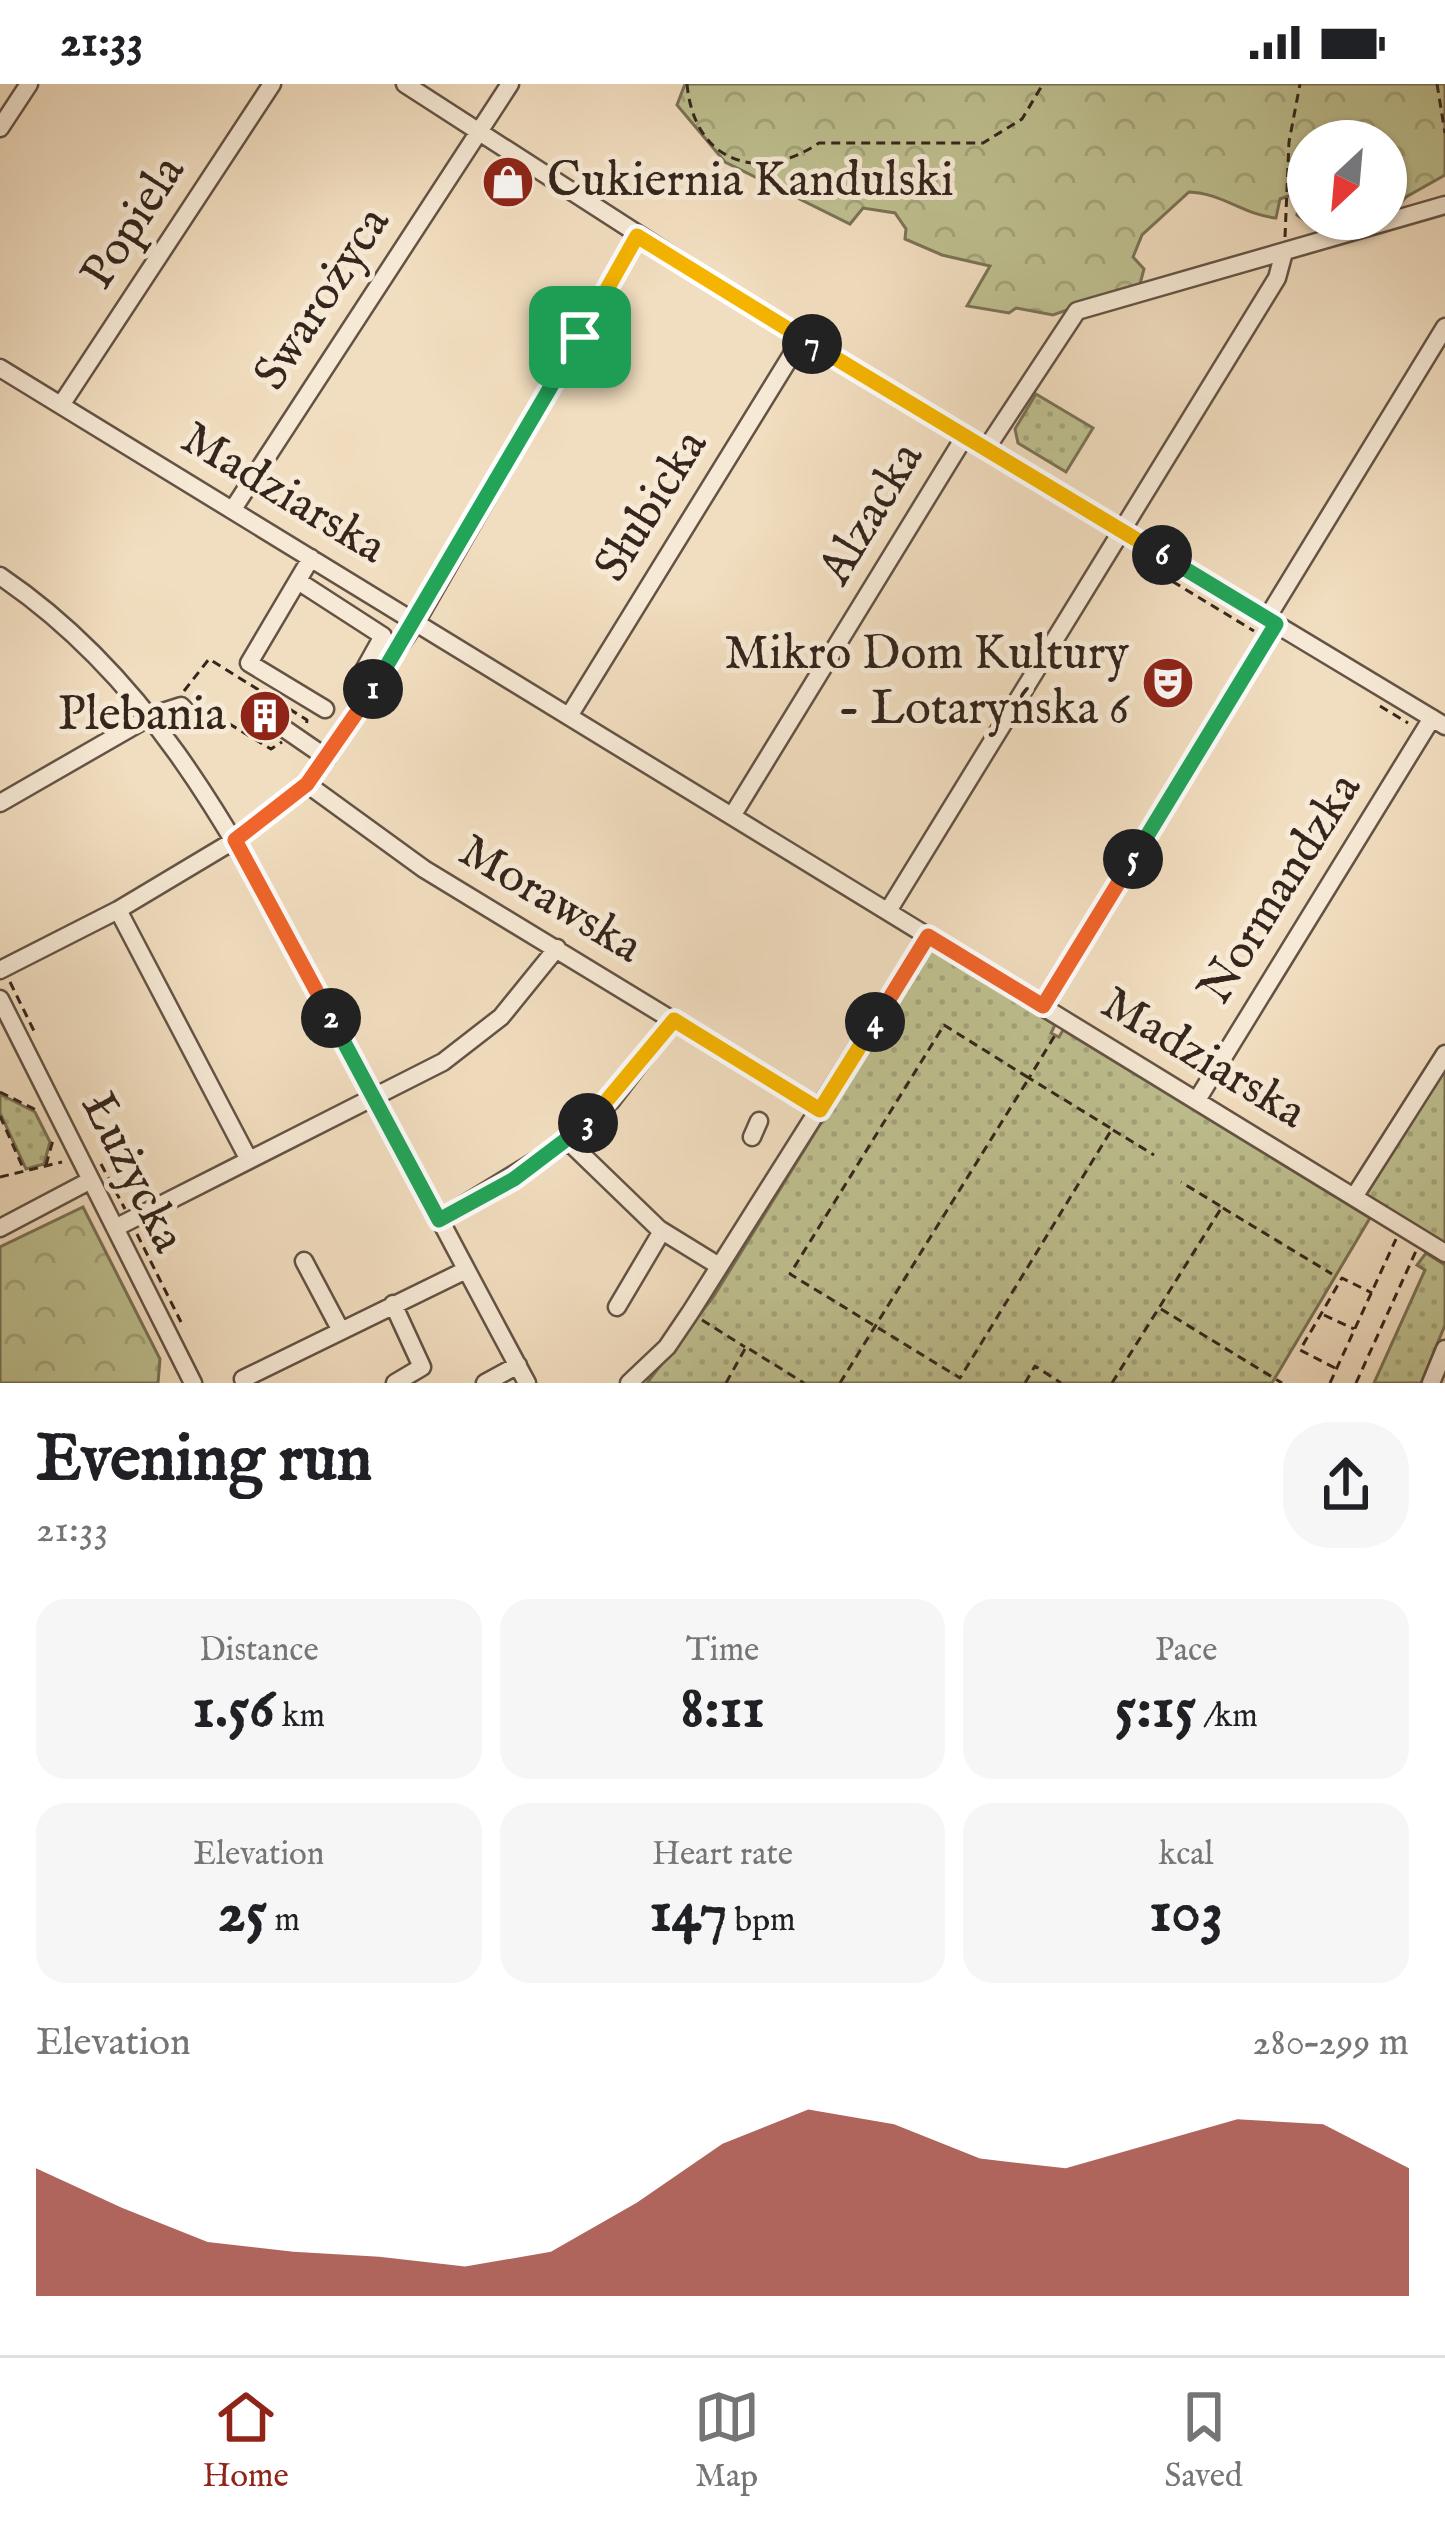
<!DOCTYPE html>
<meta charset="utf-8">
<style>
body{margin:0;font-family:"IM FELL English",serif;background:#f6f6f6;color:#202124;height:100vh;display:flex;flex-direction:column;font-size:45px;white-space:nowrap}
*{box-sizing:border-box;margin:0}
p{font-size:39px;color:#757577}
.icon{flex:none;width:66px;height:66px;fill:none;stroke:currentColor;stroke-width:2;stroke-linecap:round;stroke-linejoin:round}
.map{position:relative;height:1299px;overflow:hidden}
.panel{display:flex;flex-direction:column;background:#fff;flex:1}
.panel>*{flex:none}
.needle{width:78px;rotate:206deg}
.buttons{position:absolute;left:1287px;top:36px;display:grid;gap:24px}
.buttons a{display:grid;place-items:center;width:120px;height:120px;border-radius:50%;background:#fff;box-shadow:0 3px 9px #0004;font-size:60px}
.pin{position:absolute;display:grid;place-items:center;width:102px;height:102px;color:#fff;margin:-51px;border-radius:24px;box-shadow:0 6px 18px #0006}
.km{position:absolute;width:60px;height:60px;margin:-30px;border-radius:50%;background:#222;color:#fff;font-size:33px;line-height:60px;text-align:center}
.round{display:grid;place-items:center;flex:none;width:126px;height:126px;border-radius:48px;background:#f6f6f6}
.overview{display:flex;align-items:center;justify-content:space-between;height:204px;padding:0 36px}
h1{font-size:66px;font-weight:800;line-height:90px}
.metrics{display:grid;grid-template-columns:repeat(3,1fr);gap:18px;height:204px;padding:12px 36px}
.metrics div{display:grid;align-content:center;border-radius:30px;background:#f6f6f6;text-align:center}
.metrics b{font-size:60px;font-weight:800}
.metrics small{font-size:33px;font-weight:400}
.metrics p{font-size:33px}
.chart{height:336px;padding:24px 36px}
.chart p{display:flex;justify-content:space-between}
.chart svg{width:100%;height:216px;margin-top:12px;fill:#8f2418;opacity:.7}
.status{display:flex;justify-content:space-between;align-items:center;height:84px;padding:0 60px;background:#fff;direction:ltr}
.status svg{height:33px;fill:currentColor}
.tabs{display:flex;justify-content:space-around;align-items:center;height:168px;border-top:3px solid #e0e0e0;background:#fff;font-size:33px;color:#757577}
.tabs a{display:grid;justify-items:center;gap:6px}
.tabs .on{color:#8f2418}
.map>svg:first-child{display:block}
</style>
<div class="status"><b>21:33</b><svg viewBox="0 0 49 12"><path d="M0 12V9h3v3zM5 12V6h3v6zM10 12V3h3v9zM15 12V0h3v12zM26 1h20v11H26zM47 4h2v5h-2z"/></svg></div>
<div class="map">
<svg width="1445" height="1299" viewBox="0 0 1445 1299">
<defs>
<pattern id="green-dots" width="8" height="8" patternUnits="userSpaceOnUse" patternTransform="scale(3)"><rect width="8" height="8" fill="#bebf8f"/><path d="M2 2h.1M6 6h.1" fill="none" stroke="#a4a47b" stroke-width="1.8" stroke-linecap="round"/></pattern>
<pattern id="forest-crowns" width="20" height="18" patternUnits="userSpaceOnUse" patternTransform="scale(3)"><rect width="20" height="18" fill="#bebf8f"/><path d="M2 6a3 3 0 1 1 6 0M12 15a3 3 0 1 1 6 0" fill="none" stroke="#a4a47b"/></pattern>
</defs>
<rect width="100%" height="100%" fill="#f1ddbf"/>
<filter id="stains"><feTurbulence type="fractalNoise" baseFrequency=".00167" numOctaves="4"/><feColorMatrix values="0 0 0 0 .2 0 0 0 0 .09 0 0 0 0 .02 0 0 0 .5 -.17"/></filter>
<radialGradient id="worn" r=".72"><stop offset=".6" stop-color="#630" stop-opacity="0"/><stop offset="1" stop-color="#630" stop-opacity=".3"/></radialGradient>
<!-- green -->
<path fill="url(#green-dots)" stroke="#7a7256" stroke-width="3" d="M1036,310l57,34 -27,44 -48,-29 -3,-14z
M929,864l126,77 -4,8 8,4 4,-7 307,188 -98,165h-625l67,-87z
M1445,972v188l-86,-46z
M0,1010l35,18 15,30 -6,22 -18,5 -26,-56z
M1426,1169l19,12v60l-24,58h-47l51,-113 -8,-5z"/>
<!-- forest -->
<path fill="url(#forest-crowns)" stroke="#7a7256" stroke-width="3" d="M685,0h760v91l-39,22 -20,21v-77h-78v78h13l-10,6 -14,-10 3,-23 -20,7 -4,19c-32,-3 -54,-25 -87,-26l-47,43 -9,22 11,12 -4,15 -87,31 -37,-7 -7,5 -42,-7 23,-40 -48,-11 -37,-16 1,-10 -11,-16 -32,-5 -13,16 -125,-62 -48,-57z
M83,1123l77,152 -2,24h-158v-136z"/>
<g fill="none" stroke-linecap="round" stroke-linejoin="round">
<!-- minor casing -->
<g stroke="#645345" stroke-width="21">
<path id="minor" d="M405,0l371,239 669,403
M0,44l29,-44
M0,284l1445,885
M61,321l211,-321
M986,365l91,-138 368,-106
M233,425l277,-425
M311,474l-62,105 76,46
M0,492c155,105 234,262 321,422 70,128 137,257 206,385
M298,497l85,55 -29,52
M1267,534l178,-291
M569,632l233,-378
M279,641l48,33
M307,700l117,85 396,241
M0,719l153,-88 28,-9 5,5
M732,732l233,-380
M118,826l131,250
M888,827l389,-633 6,-22
M0,886l118,-60 117,-70 72,-56 109,-162 221,-386
M0,915l193,384
M1043,923l233,-383
M1197,1016l235,-382
M752,1053l7,-16
M568,1057l91,88 60,37
M1354,1113l91,-143
M439,1136l129,-79 43,-40 62,-81
M0,1144l91,-48
M115,1144l328,-166 58,-45 56,-69
M304,1177l36,68
M393,1220l29,63 -27,16
M617,1223l45,-76
M243,1295l223,-109
M485,1299l33,-18
M629,1299l38,-36 23,-34 238,-377
M1431,1299l14,-34"/>
</g>
<!-- path -->
<path stroke="#35251c" stroke-width="3" stroke-dasharray="9 6" stroke-linecap="butt" d="M687,0c7,78 71,100 132,59h164l39,-24 21,-35
M1437,0l8,49
M1285,153l4,-95 11,-58
M1134,474l120,73
M184,607l25,-32 98,61 -1,7
M1380,622l28,17
M203,624l68,41 11,-7
M10,898l25,51
M0,1008l36,18
M0,1032l24,54
M1113,1046l41,25
M101,1080l24,45
M46,1081l7,-25
M0,1093l62,-15
M1223,1124l109,66
M137,1150l44,88
M1161,1225l121,74
M1324,1231l30,14
M702,1236l43,27
M1335,1284l-35,-18 42,-72 30,15
M726,1299l20,-36 58,36
M840,1299l189,-305 -85,-53 -154,249 170,104 152,-249 -83,-51 28,-46
M1025,1299l10,-17 26,17
M1112,1299l110,-176 -41,-25
M1330,1299l66,-144
M1356,1299l60,-132"/>
<!-- minor -->
<use href="#minor" stroke="#f6e9d5" stroke-width="16"/>
</g>
<g fill="none" stroke-linecap="round" stroke-linejoin="round">
<!-- split-1 casing -->
<g stroke="#fff" stroke-width="24">
<path id="split-1" d="M373,605l207,-352"/>
</g>
<!-- split-2 casing -->
<g stroke="#fff" stroke-width="24">
<path id="split-2" d="M331,934l-96,-178 72,-56 66,-95"/>
</g>
<!-- split-3 casing -->
<g stroke="#fff" stroke-width="24">
<path id="split-3" d="M331,934l108,202 75,-41 74,-56"/>
</g>
<!-- split-4 casing -->
<g stroke="#fff" stroke-width="24">
<path id="split-4" d="M588,1039l86,-103 146,90 55,-88"/>
</g>
<!-- split-5 casing -->
<g stroke="#fff" stroke-width="24">
<path id="split-5" d="M875,938l53,-86 115,70 90,-147"/>
</g>
<!-- split-6 casing -->
<g stroke="#fff" stroke-width="24">
<path id="split-6" d="M1133,775l143,-235 -114,-69"/>
</g>
<!-- split-7 casing -->
<g stroke="#fff" stroke-width="24">
<path id="split-7" d="M812,260l350,211"/>
</g>
<!-- split-8 casing -->
<g stroke="#fff" stroke-width="24">
<path id="split-8" d="M580,253l57,-101 175,108"/>
</g>
<!-- split-1 -->
<use href="#split-1" stroke="#22a559" stroke-width="15"/>
<!-- split-2 -->
<use href="#split-2" stroke="#f0652b" stroke-width="15"/>
<!-- split-3 -->
<use href="#split-3" stroke="#22a559" stroke-width="15"/>
<!-- split-4 -->
<use href="#split-4" stroke="#f5b400" stroke-width="15"/>
<!-- split-5 -->
<use href="#split-5" stroke="#f0652b" stroke-width="15"/>
<!-- split-6 -->
<use href="#split-6" stroke="#22a559" stroke-width="15"/>
<!-- split-7 -->
<use href="#split-7" stroke="#f5b400" stroke-width="15"/>
<!-- split-8 -->
<use href="#split-8" stroke="#f5b400" stroke-width="15"/>
</g>
<!-- icons -->
<defs>
<g id="shop-disc" transform="scale(2.7)"><circle r="9.5" fill="#8f2418" stroke="#f6e9d5"/><path d="M-5-2.5h2.3a2.7 3.5 0 0 1 5.4 0H5L5.5 6h-11ZM-1.5-2.5h3a1.5 2.3 0 0 0-3 0Z" fill="#fff"/></g>
<g id="theatre-disc" transform="scale(2.7)"><circle r="9.5" fill="#8f2418" stroke="#f6e9d5"/><path d="M-5-5.5Q0-4 5-5.5V0Q5 5 0 6Q-5 5-5 0ZM-3.3-2.5H-1v1.5H-3.3ZM1-2.5H3.3v1.5H1ZM-2.8 1Q0 5.5 2.8 1Z" fill="#fff"/></g>
<g id="building-disc" transform="scale(2.7)"><circle r="9.5" fill="#8f2418" stroke="#f6e9d5"/><path d="M-4-6H4V6H1V3H-1V6H-4ZM-2.5-4.3h1.7v1.8h-1.7ZM.8-4.3h1.7v1.8H.8ZM-2.5-1h1.7V.8h-1.7ZM.8-1h1.7V.8H.8Z" fill="#fff"/></g>
</defs>
<g fill-rule="evenodd">
<use href="#shop-disc" x="508" y="98"/>
<use href="#theatre-disc" x="1168" y="599"/>
<use href="#building-disc" x="265" y="632"/>
</g>
<g text-anchor="middle" dominant-baseline="central" stroke-width="10" stroke-linejoin="round" paint-order="stroke">
<!-- poi labels -->
<g font-size="48" fill="#35251c" stroke="#f6e9d5" text-anchor="end">
<text x="547" y="98" text-anchor="start">Cukiernia Kandulski</text>
<text x="1129" y="571">Mikro Dom Kultury<tspan x="1129" dy="55">- Lotaryńska 6</tspan></text>
<text x="226" y="632">Plebania</text>
</g>
<!-- street labels -->
<g font-size="48" fill="#35251c" stroke="#f6e9d5">
<text transform="translate(134 139) rotate(-57)">Popiela</text>
<text transform="translate(323 215) rotate(-57)">Swarożyca</text>
<text transform="translate(283 410) rotate(31)">Madziarska</text>
<text transform="translate(652 422) rotate(-58)">Słubicka</text>
<text transform="translate(872 430) rotate(-59)">Alzacka</text>
<text transform="translate(1281 805) rotate(-58)">Normandzka</text>
<text transform="translate(550 816) rotate(31)">Morawska</text>
<text transform="translate(1203 975) rotate(31)">Madziarska</text>
<text transform="translate(132 1089) rotate(63)">Łużycka</text>
</g>
</g>
<rect width="100%" height="100%" filter="url(#stains)"/>
<rect width="100%" height="100%" fill="url(#worn)"/>
</svg>
<div class="buttons">
<a><svg class="needle" viewBox="-14 -14 28 28"><path d="M0-13l5 13h-10z" fill="#e53935"/><path d="M0 13l5-13h-10z" fill="#757577"/></svg></a>
</div>
<div class="pin" style="left:580px;top:253px;background:#1e9e55"><svg class="icon" aria-label="arrive" viewBox="0 0 24 24"><path d="M6 21V4h12l-3 4 3 4H6"/></svg></div>
<b class="km" style="left:373px;top:605px">1</b>
<b class="km" style="left:331px;top:934px">2</b>
<b class="km" style="left:588px;top:1039px">3</b>
<b class="km" style="left:875px;top:938px">4</b>
<b class="km" style="left:1133px;top:775px">5</b>
<b class="km" style="left:1162px;top:471px">6</b>
<b class="km" style="left:812px;top:260px">7</b>
</div>
<section class="panel">
<div class="overview"><div><h1>Evening run</h1><p>21:33</p></div><a class="round"><svg class="icon" aria-label="share" viewBox="0 0 24 24"><path d="M12 15V3M7 8l5-5 5 5M5 13v7h14v-7"/></svg></a></div>
<div class="metrics">
<div><p>Distance</p><b>1.56<small> km</small></b></div>
<div><p>Time</p><b>8:11</b></div>
<div><p>Pace</p><b>5:15<small> /km</small></b></div>
</div>
<div class="metrics">
<div><p>Elevation</p><b>25<small> m</small></b></div>
<div><p>Heart rate</p><b>147<small> bpm</small></b></div>
<div><p>kcal</p><b>103</b></div>
</div>
<div class="chart"><p><span>Elevation</span>280–299 m</p>
<svg viewBox="0 0 160 44" preserveAspectRatio="none"><path d="M0 44V18L10 26L20 33L30 35L40 36L50 38L60 35L70 25L80 13L90 6L100 9L110 16L120 18L130 13L140 8L150 9L160 18V44z"/></svg>
</div>
</section>
<nav class="tabs">
<a class="on"><svg class="icon" aria-label="home" viewBox="0 0 24 24"><path d="M3 11l9-7 9 7M6 9v11h12V9"/></svg>Home</a>
<a><svg class="icon" aria-label="map" viewBox="0 0 24 24"><path d="M3 6l6-2 6 2 6-2v14l-6 2-6-2-6 2zM9 4v14M15 6v14"/></svg>Map</a>
<a><svg class="icon" aria-label="saved" viewBox="0 0 24 24"><path d="M7 4h10v16l-5-4-5 4z"/></svg>Saved</a>
</nav>
